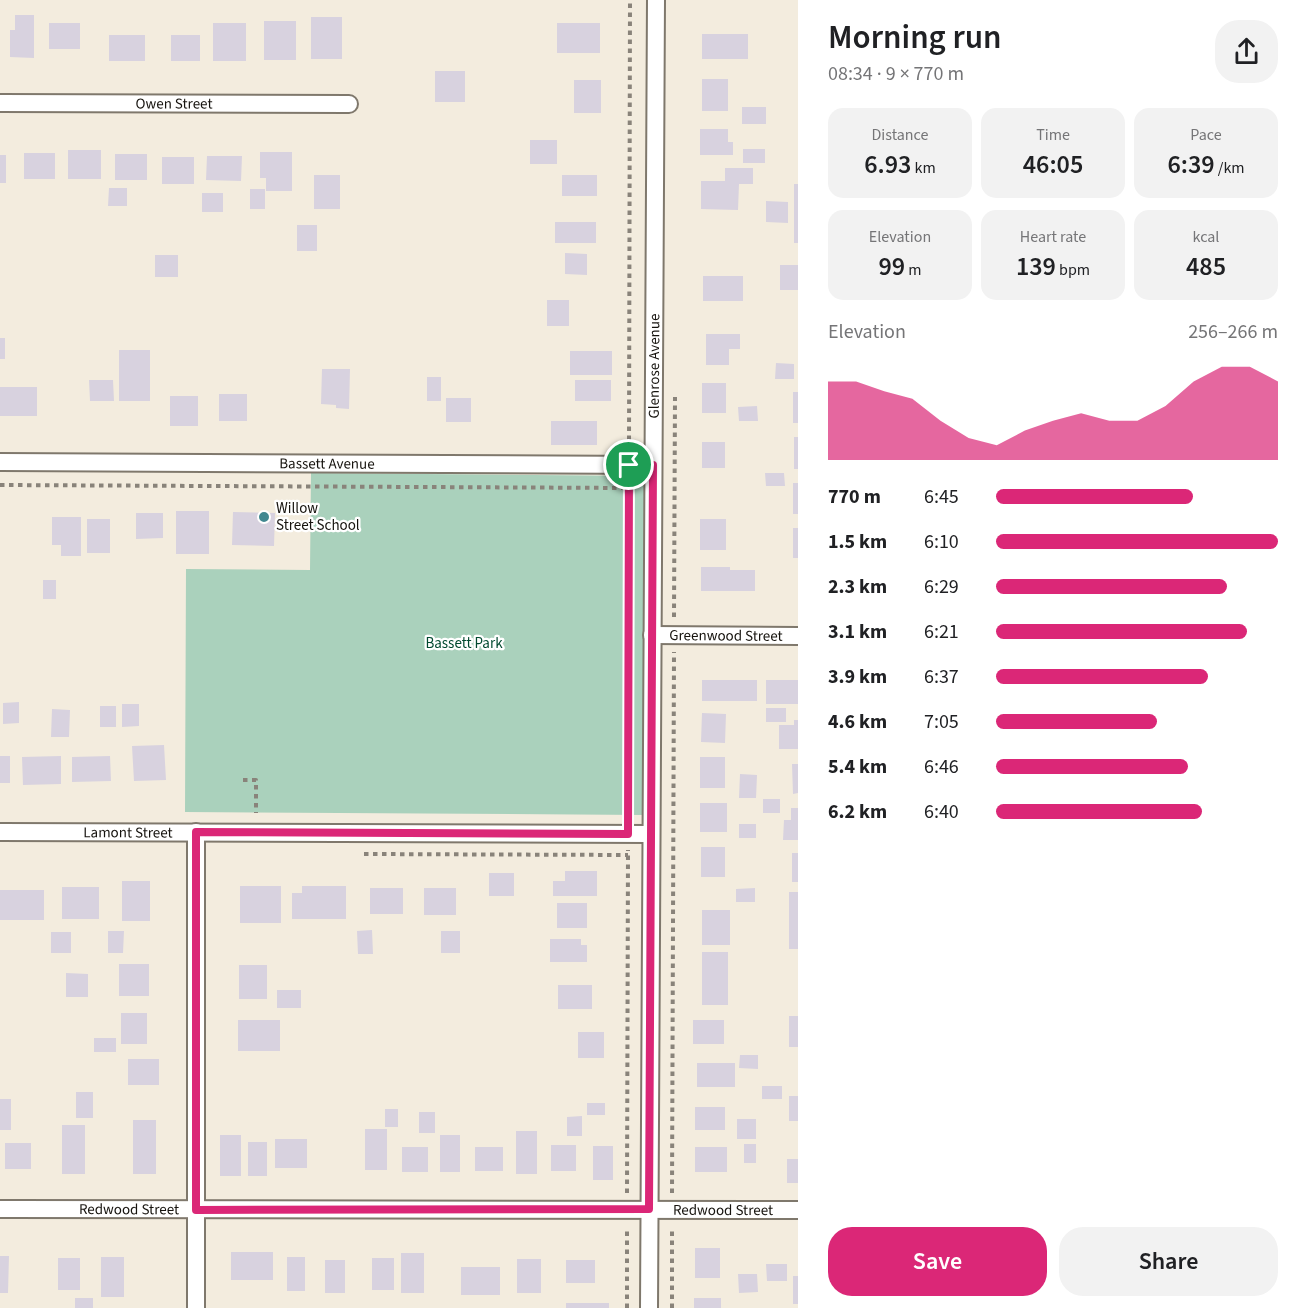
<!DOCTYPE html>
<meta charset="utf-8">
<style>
body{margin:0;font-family:"Source Sans 3",sans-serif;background:#f2f2f2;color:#202124;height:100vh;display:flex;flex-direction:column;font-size:22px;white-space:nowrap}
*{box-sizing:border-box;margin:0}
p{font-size:20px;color:#757577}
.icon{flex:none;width:33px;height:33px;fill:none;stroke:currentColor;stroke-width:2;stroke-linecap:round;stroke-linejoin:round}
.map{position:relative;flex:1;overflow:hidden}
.panel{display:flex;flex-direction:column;background:#fff;width:510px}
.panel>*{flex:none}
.pin{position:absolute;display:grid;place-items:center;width:51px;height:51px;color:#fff;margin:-26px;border:3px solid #fff;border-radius:50%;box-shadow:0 2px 6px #0007}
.round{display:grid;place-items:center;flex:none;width:63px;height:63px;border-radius:24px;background:#f2f2f2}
.overview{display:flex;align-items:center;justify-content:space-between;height:102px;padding:0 30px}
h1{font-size:33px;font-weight:600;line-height:45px}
.metrics{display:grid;grid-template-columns:repeat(3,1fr);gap:9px;height:102px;padding:6px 30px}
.metrics div{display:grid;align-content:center;border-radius:15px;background:#f2f2f2;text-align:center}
.metrics b{font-size:26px;font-weight:600}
.metrics small{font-size:16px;font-weight:400}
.metrics p{font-size:16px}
.chart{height:168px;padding:12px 30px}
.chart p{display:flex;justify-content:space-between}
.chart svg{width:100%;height:108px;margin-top:6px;fill:#db2777;opacity:.7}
.button{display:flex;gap:12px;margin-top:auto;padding:12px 30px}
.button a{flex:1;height:69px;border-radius:24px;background:#db2777;color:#fff;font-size:24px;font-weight:600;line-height:69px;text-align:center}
.button a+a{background:#f2f2f2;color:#202124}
ul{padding:0 30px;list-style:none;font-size:20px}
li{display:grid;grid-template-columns:96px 72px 1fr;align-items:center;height:45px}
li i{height:15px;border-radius:8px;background:#db2777}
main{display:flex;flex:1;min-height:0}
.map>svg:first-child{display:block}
</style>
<main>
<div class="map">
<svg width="798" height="1308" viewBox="0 0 798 1308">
<rect width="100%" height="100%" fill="#f3ecde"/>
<!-- green -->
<path fill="#aad1bc" d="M311,473l334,3 -1,339 -459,-3 1,-243 124,1z"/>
<!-- building -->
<path fill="#d8d2df" d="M15,15h19v43l-24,-1v-27h5z
M311,17h31v42h-31z
M264,21h32v39h-32z
M49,23h31v26h-31z
M213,23h33v38h-33z
M557,23h43v30h-43z
M702,34h46v25h-46z
M109,35h36v26h-36z
M171,35h29v26h-29z
M435,71h30v31h-30z
M702,79h26v32h-26z
M574,80h27v33h-27z
M742,107h24v17h-24z
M700,129h28v13h5v13h-33z
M530,140h27v24h-27z
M743,149h22v14h-22z
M68,150h33v29h-33z
M260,152h32v39h-26v-13h-6z
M24,153h31v26h-31z
M115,154h32v26h-32z
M0,155h6v28h-6z
M207,156h35l-1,25 -35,-1z
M162,157h32v27h-32z
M725,168h28v16h-14l-1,26 -37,-1v-28h24z
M314,175h26v34h-26z
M562,175h35v21h-35z
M794,184h4v59h-4z
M109,188h18v18h-19z
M250,189h15v20h-15z
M202,193h21v19h-21z
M766,201l22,1v21l-22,-1z
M555,222h41v21h-41z
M297,225h20v26h-20z
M565,253l22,1v21l-22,-1z
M155,255h23v22h-23z
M780,265h18v25h-18z
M703,276h40v25h-40z
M547,300h22v26h-22z
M706,334h34v15h-11v16h-23z
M0,338h5v21h-5z
M119,350h31v51h-31z
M570,351h42v24h-42z
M776,363l18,1v15h-19z
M322,369h28l-1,40 -13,-1v-3l-15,-1z
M427,377h14v24h-14z
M89,380h24l1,21h-24z
M575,380h36v21h-36z
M702,383h24v30h-24z
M0,387h37v29h-37z
M793,392h5v31h-5z
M219,394h28v27h-28z
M170,396h28v30h-28z
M446,398h25v24h-25z
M757,406l1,15h-19l-1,-14z
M551,421h46v24h-46z
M794,437h4v32h-4z
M702,442h23v26h-23z
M765,473h19l1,13h-19z
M793,483h5v31h-5z
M176,511h33v43h-33z
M233,512l42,1 -1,33 -42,-1z
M136,513h27v25l-27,1z
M52,517h29v39h-20v-11h-9z
M87,519h23v34h-23z
M700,519h26v31h-26z
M793,528h5v30h-5z
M701,567h29v3h25v21h-54z
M43,580h13v19h-13z
M702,680h55v21h-55z
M766,680h32v24h-32z
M19,702v21l-16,1v-21z
M122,704h17v22l-17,1z
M100,706h16v21h-16z
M766,708h20v14h-20z
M52,709l18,1 -1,27h-18z
M702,713l24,1 -1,29 -24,-1z
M794,720h4v29h-19v-24h15z
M164,745l2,35 -32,1 -2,-35z
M0,756h10v27h-10z
M61,756v28l-38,1 -1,-28z
M110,756l1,25 -39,1v-25z
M700,757h25v31h-25z
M792,764h6v29l-5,1z
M740,774l17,1 -1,23h-17z
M763,799h17v14h-17z
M700,803h27v29h-27z
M791,808h7v32h-15l1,-20h7z
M739,824h17v14h-17z
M701,847h24v30h-24z
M792,853h6v29h-6z
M565,871h32v25h-44v-15h12z
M489,873h25v23h-25z
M122,881h28v40h-28z
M240,886h41v37h-41z
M302,886h44v33h-54v-26h10z
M62,887h37v32h-37z
M370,888h33v26h-33z
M424,888h32v27h-32z
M755,888v14h-19v-13z
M0,890h44v30h-44z
M789,892h9v57h-9z
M557,903h30v25h-30z
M702,910h28v35h-28z
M372,930l1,24h-15l-1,-23z
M108,931h16l-1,22h-15z
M441,931h19v22h-19z
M51,932h20v21h-20z
M550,939h31v6h6v17h-37z
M702,952h26v53h-26z
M119,964h30v32h-30z
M239,965h28v34h-28z
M66,973l22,1v23h-22z
M558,985h34v24h-34z
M277,990h24v18h-24z
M121,1013h26v31h-26z
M789,1016h9v31h-9z
M238,1020h42v31h-42z
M693,1020h31v24h-31z
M578,1032h26v26h-26z
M94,1038h22v14h-22z
M740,1055h18v14l-19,-1z
M128,1059h31v26h-31z
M697,1063h38v24h-38z
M762,1086h20v13h-20z
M76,1092h17v26h-17z
M789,1096h9v25h-9z
M0,1099h11v31h-11z
M587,1103h18v12h-18z
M695,1107h30v23h-30z
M385,1109h13v18h-13z
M419,1112h16v21h-16z
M582,1116v20h-15v-19z
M737,1119h19v20h-19z
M133,1120h23v54h-23z
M62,1125h23v49h-23z
M365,1129h22v41h-22z
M516,1131h21v43h-21z
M220,1135h21v41h-21z
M440,1135h20v37h-20z
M275,1139h32v29h-32z
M248,1142h19v34h-19z
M5,1143h26v26h-26z
M744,1144h12v19h-12z
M551,1145h25v26h-25z
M593,1146h20v34h-20z
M402,1147h26v25h-26z
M475,1147h28v24h-28z
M695,1147h32v25h-32z
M787,1159h11v24h-11z
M695,1248h25v30h-25z
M231,1252h42v28h-42z
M401,1253h23v40h-23z
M0,1256h9l-1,37h-8z
M101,1257h23v40h-23z
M287,1257h18v34h-18z
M58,1258h22v32h-22z
M372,1258h22v32h-22z
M517,1259h24v34h-24z
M325,1260h20v33h-20z
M566,1260h29v23h-29z
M766,1264h21v17h-20z
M461,1267h39v28h-39z
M738,1274h19l1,18 -19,1z
M793,1276h5v28h-5z
M75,1298h18v10h-18z
M694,1298h27v10h-27z
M566,1303h43v5h-43z"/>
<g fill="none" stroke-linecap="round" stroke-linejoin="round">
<!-- street casing -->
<g stroke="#7f786c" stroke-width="20">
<g id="street">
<path id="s1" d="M0,103l349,1"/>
<path id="s2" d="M0,462l653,3"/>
<path id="s3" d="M652,635l146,1"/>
<path id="s4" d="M0,832l651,2"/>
<path id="s5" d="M0,1209l798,1"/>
<path d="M196,1308v-476"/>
<path id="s6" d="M649,1308l7,-1308"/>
</g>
</g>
<!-- path -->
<path stroke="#89837a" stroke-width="4" stroke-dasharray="4.5 4.5" stroke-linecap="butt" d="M629,449l1,-449
M0,485l629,3
M674,617l1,-220
M243,780h13v33
M628,818l1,-337
M364,854l264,1
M627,1193l1,-343
M672,1193l2,-541
M627,1308v-80
M672,1308v-80"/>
<!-- street -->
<use href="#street" stroke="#fff" stroke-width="16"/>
</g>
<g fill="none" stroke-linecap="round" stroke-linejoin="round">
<!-- route casing -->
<g stroke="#fff" stroke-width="12">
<path id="route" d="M629,465h24l-4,744 -453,1v-378l432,2z"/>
</g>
<!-- route -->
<use href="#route" stroke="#db2777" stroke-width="8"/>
</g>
<!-- markers -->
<circle fill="#418890" stroke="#fff" stroke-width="2" cx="264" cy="517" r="6"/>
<g text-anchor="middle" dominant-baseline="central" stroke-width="4.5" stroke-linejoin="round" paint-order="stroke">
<!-- street labels -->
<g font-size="15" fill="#16130e" stroke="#fff">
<text stroke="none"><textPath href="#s1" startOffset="174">Owen Street</textPath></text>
<text stroke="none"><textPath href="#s6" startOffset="942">Glenrose Avenue</textPath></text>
<text stroke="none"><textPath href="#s2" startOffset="327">Bassett Avenue</textPath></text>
<text stroke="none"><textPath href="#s3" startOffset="74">Greenwood Street</textPath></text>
<text stroke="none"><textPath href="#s4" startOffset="128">Lamont Street</textPath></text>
<text stroke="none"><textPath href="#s5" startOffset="129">Redwood Street</textPath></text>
<text stroke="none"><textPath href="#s5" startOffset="723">Redwood Street</textPath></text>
</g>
<!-- poi labels -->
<g font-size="15" fill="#16130e" stroke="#fff" text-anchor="start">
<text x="276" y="508">Willow<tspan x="276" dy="17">Street School</tspan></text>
</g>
<!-- park labels -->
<g font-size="15" fill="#00492f" stroke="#fff">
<text x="464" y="643">Bassett Park</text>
</g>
</g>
</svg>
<div class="pin" style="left:629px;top:465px;background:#1e9e55"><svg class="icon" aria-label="arrive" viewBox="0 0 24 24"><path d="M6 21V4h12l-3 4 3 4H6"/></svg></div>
</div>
<section class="panel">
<div class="overview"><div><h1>Morning run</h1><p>08:34 · 9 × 770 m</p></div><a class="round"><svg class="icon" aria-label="share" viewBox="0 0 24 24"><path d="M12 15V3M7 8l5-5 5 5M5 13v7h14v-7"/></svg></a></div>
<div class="metrics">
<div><p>Distance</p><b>6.93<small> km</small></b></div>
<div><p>Time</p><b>46:05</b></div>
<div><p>Pace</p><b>6:39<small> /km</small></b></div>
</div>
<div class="metrics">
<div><p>Elevation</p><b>99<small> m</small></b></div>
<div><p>Heart rate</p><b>139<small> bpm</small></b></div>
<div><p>kcal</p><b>485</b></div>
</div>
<div class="chart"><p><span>Elevation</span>256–266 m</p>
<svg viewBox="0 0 160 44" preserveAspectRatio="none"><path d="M0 44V12L10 12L20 16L30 19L40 28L50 35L60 38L70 32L80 28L90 25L100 28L110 28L120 22L130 12L140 6L150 6L160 12V44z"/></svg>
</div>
<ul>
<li><b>770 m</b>6:45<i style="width:70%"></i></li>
<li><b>1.5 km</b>6:10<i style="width:100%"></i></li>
<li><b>2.3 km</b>6:29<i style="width:82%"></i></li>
<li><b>3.1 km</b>6:21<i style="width:89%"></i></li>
<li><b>3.9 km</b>6:37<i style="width:75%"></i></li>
<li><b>4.6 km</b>7:05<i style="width:57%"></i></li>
<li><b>5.4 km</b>6:46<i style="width:68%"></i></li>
<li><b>6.2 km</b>6:40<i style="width:73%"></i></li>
</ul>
<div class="button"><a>Save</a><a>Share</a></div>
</section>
</main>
